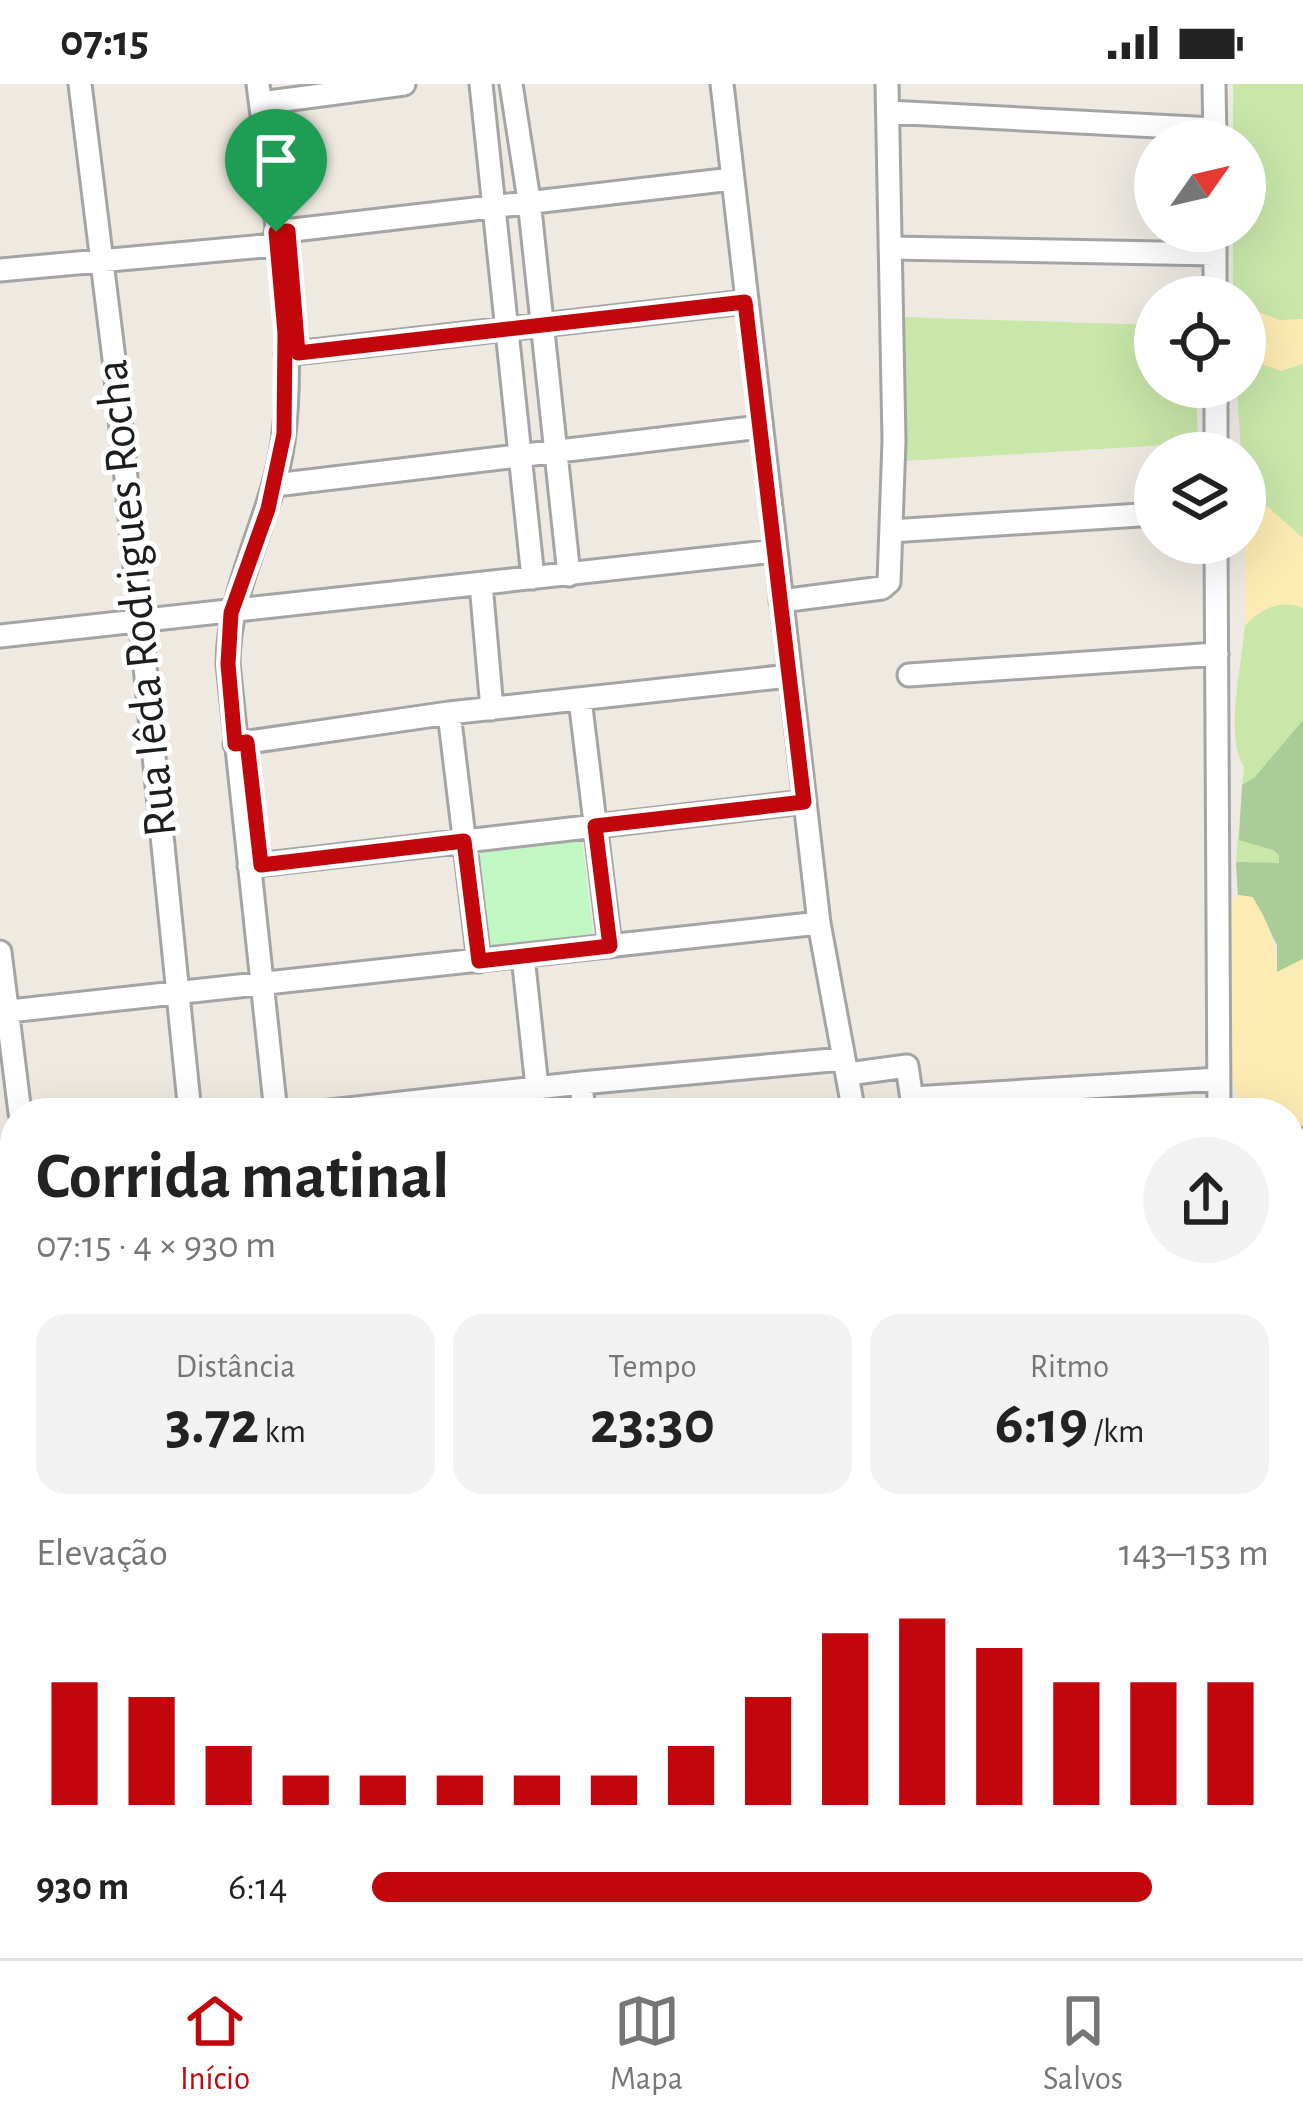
<!DOCTYPE html>
<html lang="pt">
<meta charset="utf-8">
<style>
body{margin:0;font-family:"Alegreya Sans",sans-serif;background:#f2f2f2;color:#222;height:100vh;display:flex;flex-direction:column;font-size:45px;white-space:nowrap}
*{box-sizing:border-box;margin:0}
p{font-size:39px;color:#767676}
.icon{flex:none;width:66px;height:66px;fill:none;stroke:currentColor;stroke-width:2;stroke-linecap:round;stroke-linejoin:round}
.map{position:relative;flex:1;overflow:hidden}
.drawer{position:absolute;left:0px;top:1014px;width:1305px;height:861px;display:flex;flex-direction:column;background:#fff;border-radius:48px 48px 0 0;box-shadow:0 12px 48px #0002}
.drawer>*{flex:none}
.needle{width:78px;rotate:56deg}
.fabs{position:absolute;left:1134px;top:36px;display:grid;gap:24px}
.fabs a{display:grid;place-items:center;width:132px;height:132px;border-radius:50%;background:#fff;box-shadow:0 12px 48px #0002;font-size:60px}
.pin{position:absolute;display:grid;place-items:center;width:102px;height:102px;color:#fff;margin:-123px -51px;border-radius:50% 50% 50% 0;rotate:-45deg;box-shadow:0 0 12px #0007}
.pin .icon{rotate:45deg}
.round{display:grid;place-items:center;flex:none;width:126px;height:126px;border-radius:63px;background:#f2f2f2}
.head{display:flex;align-items:center;justify-content:space-between;height:204px;padding:0 36px}
h1{font-size:66px;font-weight:700;line-height:90px}
.metrics{display:grid;grid-template-columns:repeat(3,1fr);gap:18px;height:204px;padding:12px 36px}
.metrics div{display:grid;align-content:center;border-radius:30px;background:#f2f2f2;text-align:center}
.metrics b{font-size:60px;font-weight:700}
.metrics small{font-size:33px;font-weight:400}
.metrics p{font-size:33px}
.chart{height:336px;padding:24px 36px}
.chart p{display:flex;justify-content:space-between}
.chart svg{width:100%;height:216px;margin-top:12px;stroke:#c2070c;stroke-width:6}
ul{padding:0 36px;list-style:none;font-size:39px}
li{display:grid;grid-template-columns:192px 144px 1fr;align-items:center;height:90px}
li i{height:30px;border-radius:15px;background:#c2070c}
.status{display:flex;justify-content:space-between;align-items:center;height:84px;padding:0 60px;background:#fff;direction:ltr}
.status svg{height:33px;fill:currentColor}
.menu{display:flex;justify-content:space-around;align-items:center;height:168px;border-top:3px solid #e0e0e0;background:#fff;font-size:33px;color:#767676}
.menu a{display:grid;justify-items:center;gap:6px}
.menu .current{color:#c2070c}
.map>svg:first-child{display:block}
</style>
<div class="status"><b>07:15</b><svg viewBox="0 0 49 12"><path d="M0 12V9h3v3zM5 12V6h3v6zM10 12V3h3v9zM15 12V0h3v12zM26 1h20v11H26zM47 4h2v5h-2z"/></svg></div>
<div class="map">
<svg width="1303" height="1874" viewBox="0 0 1303 1874">
<rect width="100%" height="100%" fill="#eeeae2"/>
<!-- grass -->
<path fill="#c9e7a9" d="M1233,0h70v875l-26,13v-27l-24,-48 -15,-2 -2,-33 8,-95c-21,-33 0,-107 1,-147 1,-56 0,-111 0,-167h-4l-4,-66h8v-90h-12v-66h12v-90h-12z
M902,233l253,8v62h41l2,56 -294,18z
M1290,1062l13,1v39l-13,13z
M1303,1171v703h-74v-14h61v-619l6,-9 -6,-12v-43l8,5z"/>
<!-- forest -->
<path fill="#a9cc98" d="M1303,636v239l-26,13v-27l-24,-48 -15,-2 -2,-33 43,1v-8l-6,-5 -34,-10 3,-55 13,-8z"/>
<!-- sand -->
<path fill="#fcebb2" d="M1245,223l35,13 23,-1v45l-22,7 -36,-13z
M1245,411l15,5 43,38v70c-22,-9 -42,0 -58,18z
M1238,811l14,2c16,23 25,47 25,75l26,-13v173l-13,-1v-18h-47c-26,-65 -14,-146 -11,-214z"/>
<!-- park -->
<path fill="#c0f7c3" d="M582,757l11,94 -102,12 -11,-94z"/>
<g fill="none" stroke-linecap="round" stroke-linejoin="round">
<!-- minor casing -->
<g stroke="#a4a4a4" stroke-width="27">
<path id="minor" d="M80,0l34,275 76,754
M258,0c14,114 40,244 25,358 -11,76 -55,145 -55,222l48,449
M481,0l52,494
M511,0l18,116 40,375
M722,0l97,839 35,190
M1214,0l1,57
M261,19l143,-19
M888,28l326,17
M1215,147v66
M276,148l456,-53
M890,164l325,6
M0,186l286,-26
M286,270l459,-52
M1216,303v66
M275,401l485,-58
M891,447l264,-17
M1216,459l3,570
M481,500l11,125
M781,517l101,-13 7,-6 5,-141 -7,-357
M0,552l775,-85
M909,591l308,-21
M580,615l30,247
M449,629l30,248
M235,660l214,-31 340,-37
M249,782l555,-64
M0,868l20,161
M523,872l14,131
M0,928l819,-89
M848,990l59,-8 7,47
M581,999l3,30
M913,1014l305,-19
M312,1029l269,-30 261,-24
M1290,1055l13,1
M0,1080l15,122
M115,1860l2,14
M200,1860l1,14
M289,1860l2,14
M396,1860l2,14
M898,1860v14
M1051,1860v14
M609,1861l14,-1
M526,1874l63,-9
M754,1874v-14
M1214,1874v-14"/>
</g>
<!-- path -->
<path stroke="#f5776c" stroke-width="3" stroke-dasharray="6 6" stroke-linecap="butt" d="M1290,1154l13,4"/>
<!-- minor -->
<use href="#minor" stroke="#fff" stroke-width="21"/>
</g>
<g fill="none" stroke-linecap="round" stroke-linejoin="round">
<!-- route casing -->
<g stroke="#fff" stroke-width="24">
<path id="route" d="M288,147l10,122 447,-51 59,500 -209,24 15,120 -131,15 -15,-120 -203,24 -14,-123 -12,2 -7,-80 3,-51 37,-104 16,-75 1,-101 -9,-101z"/>
</g>
<!-- route -->
<use href="#route" stroke="#c2070c" stroke-width="15"/>
</g>
<g text-anchor="middle" dominant-baseline="central" stroke-width="10" stroke-linejoin="round" paint-order="stroke">
<!-- street labels -->
<g font-size="48" fill="#1d1d1d" stroke="#fff">
<text transform="translate(137 514) rotate(-96)">Rua Iêda Rodrigues Rocha</text>
</g>
</g>
</svg>
<div class="fabs">
<a><svg class="needle" viewBox="-14 -14 28 28"><path d="M0-13l5 13h-10z" fill="#e53935"/><path d="M0 13l5-13h-10z" fill="#767676"/></svg></a>
<a><svg class="icon" aria-label="locate" viewBox="0 0 24 24"><circle cx="12" cy="12" r="6"/><path d="M12 2v4M12 18v4M2 12h4M18 12h4"/></svg></a>
<a><svg class="icon" aria-label="layers" viewBox="0 0 24 24"><path d="M12 4l9 5-9 5-9-5zM3 14l9 5 9-5"/></svg></a>
</div>
<div class="pin" style="left:276px;top:148px;background:#1e9e55"><svg class="icon" aria-label="arrive" viewBox="0 0 24 24"><path d="M6 21V4h12l-3 4 3 4H6"/></svg></div>
<section class="drawer">
<div class="head"><div><h1>Corrida matinal</h1><p>07:15 · 4 × 930 m</p></div><a class="round"><svg class="icon" aria-label="share" viewBox="0 0 24 24"><path d="M12 15V3M7 8l5-5 5 5M5 13v7h14v-7"/></svg></a></div>
<div class="metrics">
<div><p>Distância</p><b>3.72<small> km</small></b></div>
<div><p>Tempo</p><b>23:30</b></div>
<div><p>Ritmo</p><b>6:19<small> /km</small></b></div>
</div>
<div class="chart"><p><span>Elevação</span>143–153 m</p>
<svg viewBox="0 0 160 44" preserveAspectRatio="none"><path d="M5 44V19M15 44V22M25 44V32M35 44V38M45 44V38M55 44V38M65 44V38M75 44V38M85 44V32M95 44V22M105 44V9M115 44V6M125 44V12M135 44V19M145 44V19M155 44V19"/></svg>
</div>
<ul>
<li><b>930 m</b>6:14<i style="width:87%"></i></li>
</ul>
</section>
</div>
<nav class="menu">
<a class="current"><svg class="icon" aria-label="home" viewBox="0 0 24 24"><path d="M3 11l9-7 9 7M6 9v11h12V9"/></svg>Início</a>
<a><svg class="icon" aria-label="map" viewBox="0 0 24 24"><path d="M3 6l6-2 6 2 6-2v14l-6 2-6-2-6 2zM9 4v14M15 6v14"/></svg>Mapa</a>
<a><svg class="icon" aria-label="saved" viewBox="0 0 24 24"><path d="M7 4h10v16l-5-4-5 4z"/></svg>Salvos</a>
</nav>
